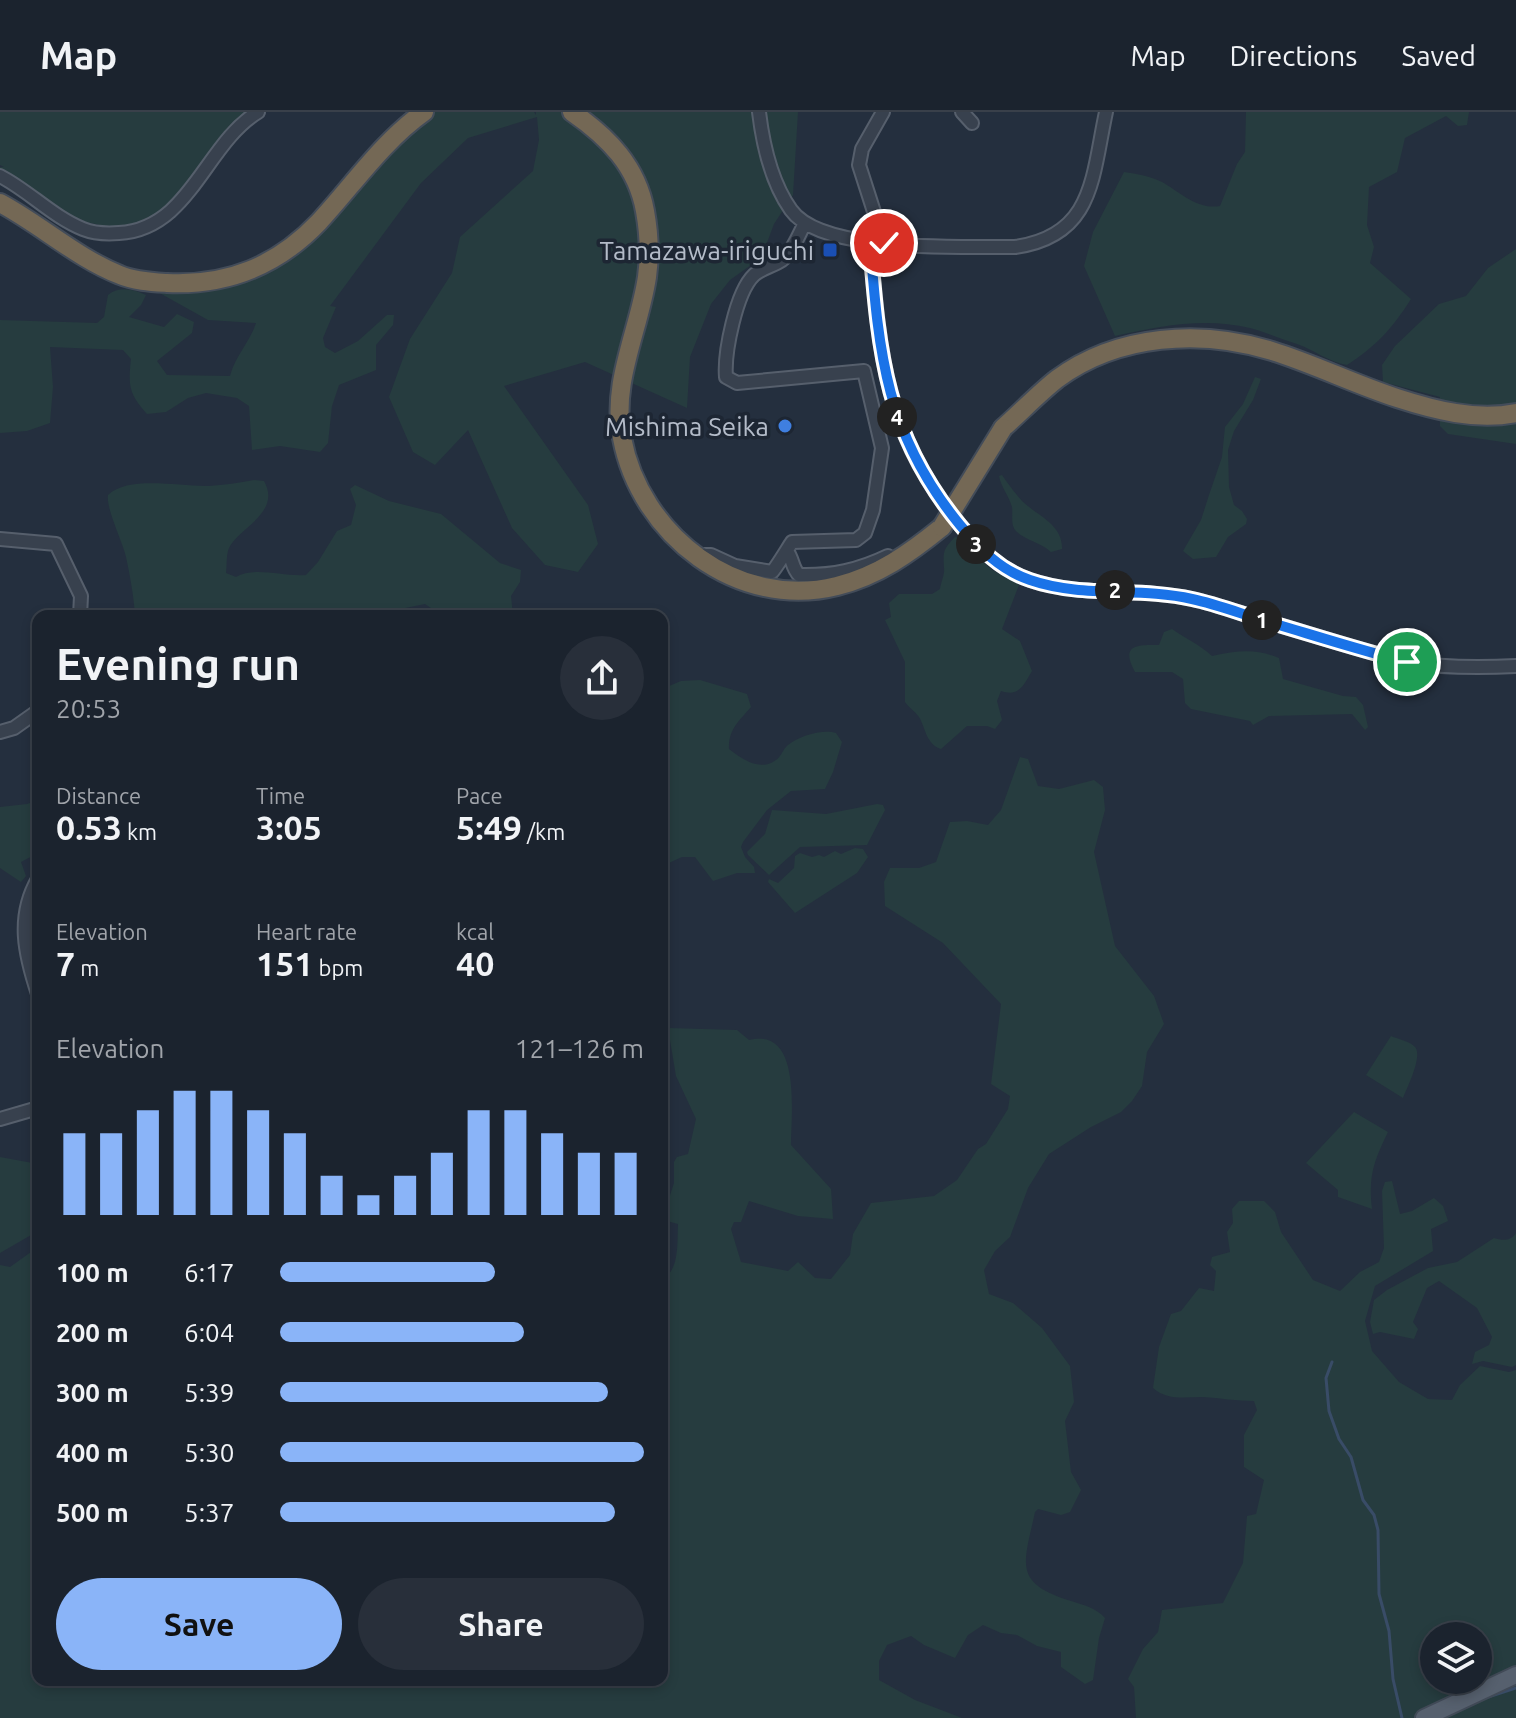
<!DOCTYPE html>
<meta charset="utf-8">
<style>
body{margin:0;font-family:Ubuntu,sans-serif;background:#282f3a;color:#f1f3f6;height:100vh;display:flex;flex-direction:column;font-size:30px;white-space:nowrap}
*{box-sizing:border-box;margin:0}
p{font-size:26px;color:#a0a4aa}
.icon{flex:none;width:44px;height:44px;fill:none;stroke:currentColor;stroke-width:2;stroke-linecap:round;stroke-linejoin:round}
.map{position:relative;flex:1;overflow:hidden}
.sheet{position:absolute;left:32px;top:498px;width:636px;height:1076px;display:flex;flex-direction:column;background:#1b232e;border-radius:16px;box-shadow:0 4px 12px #0003,0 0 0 2px #39404a}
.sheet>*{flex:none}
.controls{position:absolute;left:1420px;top:1510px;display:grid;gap:16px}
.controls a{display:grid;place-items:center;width:72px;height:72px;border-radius:50%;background:#1b232e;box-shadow:0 4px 12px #0003,0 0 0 2px #39404a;font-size:40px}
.pin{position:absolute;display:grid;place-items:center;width:68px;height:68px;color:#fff;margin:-34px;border:4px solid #fff;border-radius:50%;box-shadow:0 2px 8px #0007}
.km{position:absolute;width:40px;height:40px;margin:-20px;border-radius:50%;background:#222;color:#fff;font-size:22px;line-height:40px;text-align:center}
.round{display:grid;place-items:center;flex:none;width:84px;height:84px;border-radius:42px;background:#282f3a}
.headline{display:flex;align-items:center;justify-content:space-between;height:136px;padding:0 24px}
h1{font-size:44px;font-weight:700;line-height:60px}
.figures{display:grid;grid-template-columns:repeat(3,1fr);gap:12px;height:136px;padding:8px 24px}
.figures div{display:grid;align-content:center}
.figures b{font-size:34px;font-weight:700}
.figures small{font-size:22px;font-weight:400}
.figures p{font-size:22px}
.chart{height:224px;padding:16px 24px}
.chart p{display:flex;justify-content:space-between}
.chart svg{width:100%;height:144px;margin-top:8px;stroke:#8ab4f8;stroke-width:6}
.action{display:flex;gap:16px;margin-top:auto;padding:16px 24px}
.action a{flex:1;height:92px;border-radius:48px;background:#8ab4f8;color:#111;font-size:32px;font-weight:700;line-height:92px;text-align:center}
.action a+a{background:#282f3a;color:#f1f3f6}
ul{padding:0 24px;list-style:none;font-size:26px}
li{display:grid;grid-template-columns:128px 96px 1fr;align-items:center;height:60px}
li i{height:20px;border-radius:10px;background:#8ab4f8}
header{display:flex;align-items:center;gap:48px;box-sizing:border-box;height:112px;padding:0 40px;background:#1b232e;border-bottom:2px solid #39404a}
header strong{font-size:38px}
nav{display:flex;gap:44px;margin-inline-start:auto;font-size:28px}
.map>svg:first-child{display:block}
</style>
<header>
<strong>Map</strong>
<nav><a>Map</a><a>Directions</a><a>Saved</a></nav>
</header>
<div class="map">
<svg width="1516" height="1606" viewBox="0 0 1516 1606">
<rect width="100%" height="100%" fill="#242f3e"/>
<!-- green -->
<path fill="#263c3f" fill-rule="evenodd" d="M0,0h262l-55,56 -54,51 -35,10 -50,-11 -68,-41v-10h4l-4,-2z
M434,0h100l2,3v-3h262l-5,83 -19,29 -9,24 -14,17 -21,15 -19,24 -21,53 -3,51 -102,-46 -81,24 84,119 10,39 -20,28 -33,-7 -33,-37 -44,-98 -33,35 -22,-13 -24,-55 21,-58 42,-66 8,-36 73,-66 6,-31 -2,-23 -69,21 -47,45 -91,123 6,1 -13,31 2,9 10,6 23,-12 29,-26h7l-1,10 -17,20v25l-37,15 -7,21 -4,37 -8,9 -40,-6 -28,4 -3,-44 -12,-8 -31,-5 -18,5 -22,14 -19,2c-18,-20 -19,-28 -16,-55l-8,-9 -73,-3 3,40 -3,36 -23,8 -27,2v-113l97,3 7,-6 4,-22c11,-9 25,-6 38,0l-5,10 -12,12 35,10 13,-13 17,8 -2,11 -35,28 10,14 63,1c5,-20 20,-34 26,-53l-48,-3 -52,-29 114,-25 135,-140z
M1246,0h223l-2,13 -9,1 -12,-10 -41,22 -8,34 -28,15 -2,38 7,22 -4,16 41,36c-19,30 -35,47 -64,66 -19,-3 -32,-15 -50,-21 -16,-5 -32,-12 -47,-16 -46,-11 -90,-2 -135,8l-31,-70 9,-34 31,-60c13,2 26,4 38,10 18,10 35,28 58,24l17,-42 8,-12z
M1516,137v195l-68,-10 -8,-8v-29l-57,-15 -1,-17 13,-19 44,-42 27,-8 22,-28z
M1255,265l6,2 -8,21 -19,31 -6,19 1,37 5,18 8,6 5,8 -1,5 -18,13 -12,20 -23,2 -10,-8 18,-31 8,-25 13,-38 3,-30 18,-23z
M1002,363c6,9 13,18 20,26 14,14 41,23 40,48l-11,3c-11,-10 -26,-12 -34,-20 -7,-6 -4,-17 -5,-25 -3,-11 -11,-20 -13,-31z
M254,368l10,1c18,32 -26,47 -35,67 -3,7 -2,18 -3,25l10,4c19,-11 47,0 70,-2l12,-13 19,-31 14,-6 5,-20 -6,-16 5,-4 34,16 52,13 59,49 21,7 -1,12 -9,14 2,20h-79l-3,-8 -6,-4 -59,12h-231c-1,-19 -5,-40 -9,-59 -4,-17 -20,-48 -18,-62 21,-20 72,-8 101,-9 15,-1 30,-3 45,-6z
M955,425c18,5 24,26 41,35 8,5 16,6 23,13l-17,44 18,12 12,30c-9,15 -13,26 -31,20l-4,10 5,19 -7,9 -8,-3h-20l-26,23c-15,-5 -15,-20 -22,-32 -4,-6 -10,-9 -14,-15v-40l-20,-42 6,-3 -2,-14 10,-9h33l8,-5c1,-7 5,-15 4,-21 -1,-16 -1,-19 11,-31z
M1172,517c14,10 27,15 40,27 25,-5 43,-8 67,2l4,21 60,17 13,1 7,8 5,22 -3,3 -13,-16 -83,2 -16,9 -3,-4 -59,-12 -6,-6 -2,-24 -11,-7h-37c-16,-29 5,-27 24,-27l5,-13z
M700,568l47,14 4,13c-12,14 -23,23 -22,42 13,10 31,23 47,11 5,-3 7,-11 12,-15 12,-9 34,-16 48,-12l6,9 -9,30 -8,17 -34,2 -24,19 -24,32 -2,5 4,10 9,10 1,6h-18l-24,8 -18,-24h-13l-20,9v-177l19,-8z
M1020,645l8,2 10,27 21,3 35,-9 9,7 2,23 -11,42 21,94 39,50 10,28 -17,28 -5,34 -10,15 -11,11 -30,15 -42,27 -21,34 -18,49 -15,14 -11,19 5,24 24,9 29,25 28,38 4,36 -9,19 6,51 10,18 -11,22 -9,3 -23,-6 -3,3c-11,52 -23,71 36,89 13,4 25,7 34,17l-6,20 -6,42 -8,4 -24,-17v-15l-24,-6 -20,-11 -16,-2 -18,-8 -15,10 -13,23 -31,-13 -13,-9 -24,9 -8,16v19l36,20 47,18h-962v-453l10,2 28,-20v433h624v-401c18,-8 15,-37 16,-55l-11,-3 -3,-7 10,-31v-21l3,-5 11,-3 8,-35 -20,-43 -8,-48 69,2 12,10c53,-13 42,73 42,105l40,44 2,30 -35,-3 -49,-15 -8,21h-7l-3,7 10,33 47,9 10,-9 17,16 16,1 19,-24 3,-21 18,-31 63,-7 23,-16 21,-31 8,-5 22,-35 2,-13 -19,-12 10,-80 -58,-61 -58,-37 -1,-24 6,-14h29l17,-6 14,-40 17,-1 21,4 13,-15z
M38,688v53l-17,9 5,14 -5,6 -21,-14v-61l27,-3z
M877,692l6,1 2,5 -18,35 -67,2 -31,28 -21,-20 -1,-3 18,-18 7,-24 54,4z
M855,736l8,1 5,8 -11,16 -62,40 -27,-31 1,-3 9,4 16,-15 1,-12 5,-3 12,4 7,-2 5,2 11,-6 6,3z
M1391,924c7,3 20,6 24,11 8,9 -8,41 -12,51l-37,-23z
M1354,1000l34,20c-14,29 -20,44 -16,77l-34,-12v-7l-32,-27z
M0,1045l38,7v67l-38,22z
M1392,1069l8,33 12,-3 22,-13 9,8 5,15 -17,8 2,22 -58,35 -10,35 7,30 27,31 29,17 24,1 8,-15 20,-19 29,6 7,-2v348h-380l-2,-31 -6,-8 15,-30 15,-17 4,-22 61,-7 20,-40 4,-47 9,-2 8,-34 -20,-13v-32l13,-25 -3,-9c-17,0 -34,-3 -51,-4 -18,0 -35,4 -50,-9l6,-41 12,-33 10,-3 18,-23 15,3 2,-20 -6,-6 2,-8 18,-5 -3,-20 6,-9 -1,-14 7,-8h25l11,11 6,20 32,48 27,11 20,-19 19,-10 5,-14 -2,-57 3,-9zM1434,1524h44v44h-44z
M1516,1121v132l-4,2 -29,-6 -11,3 3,-12 14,-7 3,-8 -15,-29 -38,-27 -12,7 -14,34 5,7 -4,10 -34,-7 -7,2 -3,-12 4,-22 13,-10 41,-22 29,-6 37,-24c9,3 17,3 22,-5z"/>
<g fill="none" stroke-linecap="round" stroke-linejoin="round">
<!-- stream -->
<path stroke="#394c67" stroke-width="3" d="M1332,1250l-6,16 3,33 10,28 12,18 12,43 11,15 4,15 1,64 10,37 4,48 9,39
M1485,1586l31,-10"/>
<!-- minor casing -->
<g stroke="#565f6c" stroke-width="16">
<path id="minor" d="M759,0c4,33 12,70 32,98 31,44 172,36 224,37 79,-11 77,-70 91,-135
M883,0l-21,37 -3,16 25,78
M962,0l10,11
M0,64c29,15 53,41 83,53 10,4 24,5 36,4 71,-4 86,-89 139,-121
M870,131c10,113 15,191 90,282 20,24 40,45 70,55 52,18 109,7 162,19 24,5 47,14 70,21 49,14 97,30 145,42 37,6 72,6 109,4
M0,427l56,5 25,52 -1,20
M787,439c6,8 5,17 12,24 33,1 60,-5 89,-19
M703,443h8l24,11 37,6c4,-4 16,-24 20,-30l64,-2 9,-7 8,-23 9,-62 -18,-77 -127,12 -11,-6c-2,-24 10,-85 28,-102 8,-7 19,-9 28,-15 10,-7 17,-26 23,-37
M0,620l14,-4 24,-17
M38,767c-22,38 -13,76 0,115
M0,1007l38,-11"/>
</g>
<!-- major casing -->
<g stroke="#414a57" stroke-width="20">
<path id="major" d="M1424,1606l92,-43"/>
</g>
<!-- highway casing -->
<g stroke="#434c59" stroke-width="22">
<path id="highway" d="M572,0c36,25 65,54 73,99 4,22 5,44 2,66 -8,54 -36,105 -25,161 18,97 116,173 215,148 41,-10 73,-33 105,-59
M0,91c41,22 77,55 120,72 14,6 32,7 47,8 61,3 110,-17 152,-61 35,-38 63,-80 105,-110
M1003,316c18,-16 35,-34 54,-49 61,-45 144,-50 215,-28 42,13 82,33 125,47 37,12 79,23 119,15"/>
</g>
<!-- minor -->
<use href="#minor" stroke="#38414e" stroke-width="12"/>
<!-- major -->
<use href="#major" stroke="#56606e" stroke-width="16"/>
<!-- highway -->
<use href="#highway" stroke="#746855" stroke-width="18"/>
<!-- highway-bridge casing -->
<g stroke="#434c59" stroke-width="22" stroke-linecap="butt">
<path id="highway-bridge" d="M942,415l61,-99"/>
</g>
<!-- highway-bridge -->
<use href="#highway-bridge" stroke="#746855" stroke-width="18"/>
</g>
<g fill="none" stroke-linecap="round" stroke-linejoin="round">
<!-- route casing -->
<g stroke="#fff" stroke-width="16">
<path id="route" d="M884,131h-14c9,112 16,192 90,282 20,24 40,45 70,55 52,18 109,7 162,19 24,5 47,14 70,21 48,14 97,30 145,42"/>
</g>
<!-- route -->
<use href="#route" stroke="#1a73e8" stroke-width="10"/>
</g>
<!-- markers -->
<rect fill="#1a4fb4" stroke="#1d2633" stroke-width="3" x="822" y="130" width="16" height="16" rx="4"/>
<circle fill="#3f7fe0" stroke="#1d2633" stroke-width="3" cx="785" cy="314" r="8"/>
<g text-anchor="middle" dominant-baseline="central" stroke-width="7" stroke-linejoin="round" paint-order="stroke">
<!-- poi labels -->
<g font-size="26" fill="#b4bcc9" stroke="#1d2633" text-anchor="end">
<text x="814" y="138">Tamazawa-iriguchi</text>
<text x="769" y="314">Mishima Seika</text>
</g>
</g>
</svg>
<div class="controls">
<a><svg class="icon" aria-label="layers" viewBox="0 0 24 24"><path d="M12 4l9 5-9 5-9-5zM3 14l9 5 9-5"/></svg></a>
</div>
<div class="pin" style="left:1407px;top:550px;background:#1e9e55"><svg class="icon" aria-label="arrive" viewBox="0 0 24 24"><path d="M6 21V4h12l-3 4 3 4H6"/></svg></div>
<div class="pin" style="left:884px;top:131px;background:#d93025"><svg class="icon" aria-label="check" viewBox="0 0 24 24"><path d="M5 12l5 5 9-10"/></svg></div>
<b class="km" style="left:1262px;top:508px">1</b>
<b class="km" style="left:1115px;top:478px">2</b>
<b class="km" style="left:976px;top:432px">3</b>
<b class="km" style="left:897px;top:305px">4</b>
<section class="sheet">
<div class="headline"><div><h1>Evening run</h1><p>20:53</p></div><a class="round"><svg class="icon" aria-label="share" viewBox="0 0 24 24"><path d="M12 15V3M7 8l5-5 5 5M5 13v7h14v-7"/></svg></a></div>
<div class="figures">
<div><p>Distance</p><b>0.53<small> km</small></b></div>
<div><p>Time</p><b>3:05</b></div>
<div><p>Pace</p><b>5:49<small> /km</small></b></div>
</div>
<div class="figures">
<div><p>Elevation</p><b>7<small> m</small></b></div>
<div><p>Heart rate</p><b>151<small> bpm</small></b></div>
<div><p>kcal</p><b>40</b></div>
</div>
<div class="chart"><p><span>Elevation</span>121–126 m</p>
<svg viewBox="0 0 160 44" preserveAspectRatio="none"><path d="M5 44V19M15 44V19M25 44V12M35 44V6M45 44V6M55 44V12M65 44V19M75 44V32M85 44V38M95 44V32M105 44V25M115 44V12M125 44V12M135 44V19M145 44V25M155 44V25"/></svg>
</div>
<ul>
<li><b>100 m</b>6:17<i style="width:59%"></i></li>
<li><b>200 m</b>6:04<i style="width:67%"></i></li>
<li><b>300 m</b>5:39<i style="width:90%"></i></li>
<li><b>400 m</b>5:30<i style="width:100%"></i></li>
<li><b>500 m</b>5:37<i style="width:92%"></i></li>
</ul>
<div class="action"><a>Save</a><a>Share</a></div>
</section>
</div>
